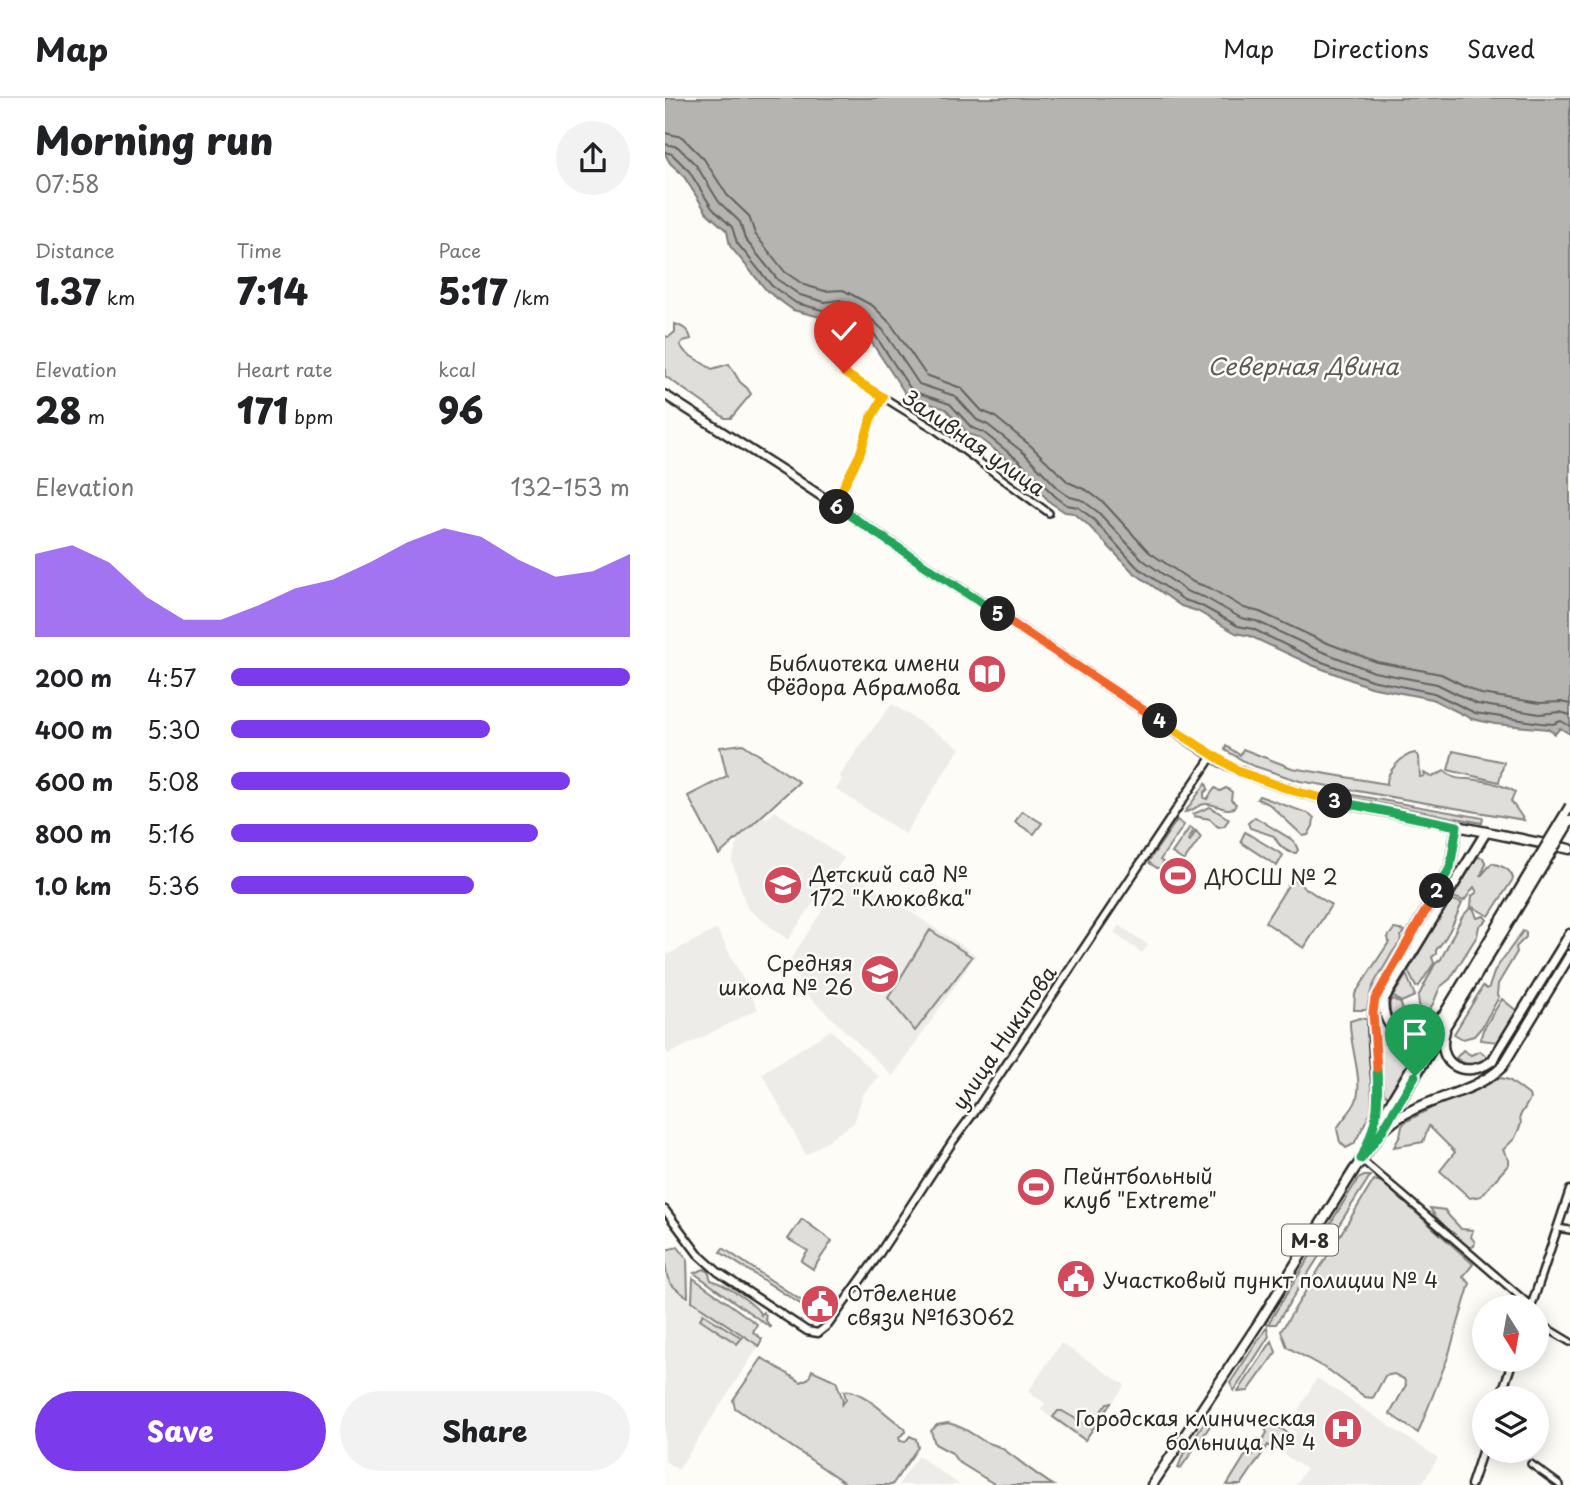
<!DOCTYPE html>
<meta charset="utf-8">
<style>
body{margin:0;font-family:"Playpen Sans",sans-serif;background:#f2f2f2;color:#202124;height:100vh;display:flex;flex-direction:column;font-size:26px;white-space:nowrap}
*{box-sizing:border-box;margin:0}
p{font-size:23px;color:#757577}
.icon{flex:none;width:38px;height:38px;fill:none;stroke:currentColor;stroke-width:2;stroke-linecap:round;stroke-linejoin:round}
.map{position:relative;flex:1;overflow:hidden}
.details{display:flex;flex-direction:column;background:#fff;width:665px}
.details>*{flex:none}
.needle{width:46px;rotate:169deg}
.tools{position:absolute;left:807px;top:1197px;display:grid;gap:14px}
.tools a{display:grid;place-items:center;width:77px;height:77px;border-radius:50%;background:#fff;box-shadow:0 4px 18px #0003;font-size:35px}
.pin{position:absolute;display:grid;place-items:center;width:60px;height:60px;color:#fff;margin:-72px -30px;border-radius:50% 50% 50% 0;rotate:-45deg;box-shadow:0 0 7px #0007}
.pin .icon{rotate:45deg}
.km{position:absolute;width:35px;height:35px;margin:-18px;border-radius:50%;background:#222;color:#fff;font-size:19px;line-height:35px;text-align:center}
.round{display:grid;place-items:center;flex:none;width:74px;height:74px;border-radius:37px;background:#f2f2f2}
.head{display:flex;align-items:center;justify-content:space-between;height:119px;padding:0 35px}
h1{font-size:38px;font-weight:800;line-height:52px}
.stats{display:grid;grid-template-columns:repeat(3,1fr);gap:10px;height:119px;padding:7px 35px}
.stats div{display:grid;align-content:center}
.stats b{font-size:35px;font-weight:800}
.stats small{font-size:19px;font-weight:400}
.stats p{font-size:19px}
.chart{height:196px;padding:14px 35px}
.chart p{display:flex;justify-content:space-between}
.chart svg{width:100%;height:126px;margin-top:7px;fill:#7c3aed;opacity:.7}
.cta{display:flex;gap:14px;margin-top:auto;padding:14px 35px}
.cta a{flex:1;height:80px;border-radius:42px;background:#7c3aed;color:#fff;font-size:28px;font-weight:800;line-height:80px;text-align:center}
.cta a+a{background:#f2f2f2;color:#202124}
ul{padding:0 35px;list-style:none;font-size:23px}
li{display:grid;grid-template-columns:112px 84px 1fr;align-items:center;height:52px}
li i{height:18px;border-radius:9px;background:#7c3aed}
header{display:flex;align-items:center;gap:42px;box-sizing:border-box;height:98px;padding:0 35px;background:#fff;border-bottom:2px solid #e0e0e0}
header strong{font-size:33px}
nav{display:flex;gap:38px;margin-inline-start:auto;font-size:24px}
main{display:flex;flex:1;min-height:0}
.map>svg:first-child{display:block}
</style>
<header>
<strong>Map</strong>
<nav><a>Map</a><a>Directions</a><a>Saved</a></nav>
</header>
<main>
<section class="details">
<div class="head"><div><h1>Morning run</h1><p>07:58</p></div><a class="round"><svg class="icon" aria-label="share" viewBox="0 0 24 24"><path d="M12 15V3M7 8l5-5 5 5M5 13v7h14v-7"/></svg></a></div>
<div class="stats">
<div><p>Distance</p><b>1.37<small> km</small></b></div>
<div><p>Time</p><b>7:14</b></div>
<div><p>Pace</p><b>5:17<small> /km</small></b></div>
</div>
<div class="stats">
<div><p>Elevation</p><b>28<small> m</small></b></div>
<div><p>Heart rate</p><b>171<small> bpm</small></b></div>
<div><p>kcal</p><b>96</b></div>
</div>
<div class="chart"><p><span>Elevation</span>132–153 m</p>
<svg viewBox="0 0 160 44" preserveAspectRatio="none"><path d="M0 44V15L10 12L20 18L30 30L40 38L50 38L60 33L70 27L80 24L90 18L100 11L110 6L120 9L130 17L140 23L150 21L160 15V44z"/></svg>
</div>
<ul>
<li><b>200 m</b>4:57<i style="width:100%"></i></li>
<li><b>400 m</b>5:30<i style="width:65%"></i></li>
<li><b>600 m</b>5:08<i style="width:85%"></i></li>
<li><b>800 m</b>5:16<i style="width:77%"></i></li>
<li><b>1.0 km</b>5:36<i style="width:61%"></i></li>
</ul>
<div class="cta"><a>Save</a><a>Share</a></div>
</section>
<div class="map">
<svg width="905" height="1387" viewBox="0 0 905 1387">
<rect width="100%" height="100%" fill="#fdfcf7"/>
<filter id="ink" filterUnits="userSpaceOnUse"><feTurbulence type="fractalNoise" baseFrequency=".0143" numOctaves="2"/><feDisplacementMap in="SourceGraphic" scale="14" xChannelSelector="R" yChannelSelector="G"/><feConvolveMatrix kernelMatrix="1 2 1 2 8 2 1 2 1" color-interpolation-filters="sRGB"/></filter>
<g filter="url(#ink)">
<!-- built -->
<path fill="#edece8" d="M227,606l68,44 -55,86 -69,-45 6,-9 -2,-4 18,-27z
M110,713l69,47 -56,82 -41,-32 -15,-47 14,-49 21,6z
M183,773l128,84 -83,121 -90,-85 -13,-31z
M454,827l29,20 -6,8 -28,-20z
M52,831l41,80 -89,45 -4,-4v-94z
M166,932l48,47 -16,17 -9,29 -48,32 -44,-82z
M0,1179l10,13 84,56 -81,124 -13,-9z
M396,1245l64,42 -40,57 -44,-32 4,-7 -17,-11z
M652,1280l121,80 -17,27h-126l11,-16 -23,-15 13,-22 -8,-5z
M253,1358l42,29h-62z"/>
<!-- green -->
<path fill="#dfdeda" stroke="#858482" stroke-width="2" d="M170,217l22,12 13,13 -21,3 -15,-6 -6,-18z
M10,226c8,3 14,6 16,15l-8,2 -3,4 6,8 26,16 17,-5 11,18 7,6 4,6 -20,24h-6l-60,-42v-40l4,1 6,-5z
M78,646l56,38 -80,73 -31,-59 39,-20 -7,-29z
M561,648l14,9 3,-6 49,19 95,16c-1,-12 15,-29 28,-31l4,4 1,20 4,-1v-3l7,4 14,-6c8,10 19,7 32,9 11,1 23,5 33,9l5,3 -4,9 13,19 -224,-39 -49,-16 -26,-15z
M788,653l51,11 -5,20 -51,-12z
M541,685l2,6 -4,4v5l3,1 8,-11 5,3 6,-3 6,4 -1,8 5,4 -2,4c-12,4 -17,-5 -28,-4 -9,0 -11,7 -21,8z
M688,697l130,23 -1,5 -134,-26z
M594,698l51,18 4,4 -1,8 -5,9 -5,1 -34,-32 -12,-5z
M545,709l19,12 -5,7 -6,1 -8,-8 -16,-3 -1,-2z
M357,713l20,12 -8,11 -19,-12z
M590,719l39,24 4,9 -2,3c-10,0 -18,-8 -22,-17l-24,-8 -2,-5z
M512,722l7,5 -24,35 4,3 -3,5h-4l-9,-6z
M525,729l4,3 -6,10 2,1 6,-10 5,6 -17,24 -12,-8z
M580,734l38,23 -6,11 -35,-23 -1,-3z
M812,759l6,1 3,6 -6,13 12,-14c9,3 20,6 21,16l-24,37 -18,-10 1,-10 5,-4 -3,-5 -10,14 -11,-4z
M627,781l39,26 -27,43 -39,-26z
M788,802l9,3c-7,16 -13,33 -26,47v4l-4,3 2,6 -15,23 -3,1 -8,-16 40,-68z
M805,810l4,2 3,8 7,-2 3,4 -8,6 -2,10 -27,43 -10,8 -7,17 -9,12 -4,-4 -2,-15 17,-33 6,-5 21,-42z
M729,831l11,2 -4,5 -1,7c-8,7 -10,15 -16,24 -11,17 -14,23 -17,43h-13l1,-16 34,-52 -1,-5z
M265,832l42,27 -57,74 -27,-33z
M858,833l3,1v5l-10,10 1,5 -19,32 -1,11 2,2 -17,30 -8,9 -11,3 -9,-5 29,-48 4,3 2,-2 6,-17z
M742,878l8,20 -14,6 -8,-6 12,-19z
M728,901l8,5 3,10h14l7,7c-16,17 -39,2 -35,-20z
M837,901l15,12 -18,31 -19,-2 3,-10z
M713,909c10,32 15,29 46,30l-36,59 -4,-2z
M695,920l9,2 6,75 -2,13 -19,36 -8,4 -6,-6 -3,-13c5,-10 15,-18 19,-28 8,-21 -7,-57 -6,-80z
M798,952l8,5 9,-4 9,7 -6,6 -15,2 -12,-8z
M836,980l8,2 20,15 1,4 -10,17 1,8 -6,14 -12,12 6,10v4l-28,32 -11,2 -30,-27 15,-19 -26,-26 -6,16 -29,5 6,-11 2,-10 3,-4 26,-14z
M699,1078h6l-94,148h-8l90,-145z
M709,1082l8,2 91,82 -10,13 7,6 -22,74 -30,76 -28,-19 16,-29 -2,-6 -10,-5 -9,2 -12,22 -8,-1 -35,-26 -43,-24 -6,-16z
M765,1110l15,2c4,8 11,12 16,19l12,1 -2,7 4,5 -1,4 -4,2 -6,-2 -28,-29z
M137,1121l30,22 -19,28 -12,-8 7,-10 -20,-12z
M13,1149l9,12 1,38c-23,-13 -23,-21 -23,-47z
M58,1150l101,68 -2,2 -102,-66z
M39,1171l4,2 3,9c13,4 44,23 50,35l2,-3 3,3 -1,4 6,9 -77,-55z
M28,1180l64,46 -4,8 9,7 -3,7 -67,-45z
M38,1216l39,24 -5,6 -37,-25z
M602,1229l2,9 -35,55 -4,-8z
M607,1243l4,11 -28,39 -10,1z
M97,1260l39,24 8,-4 3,-8 24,11 7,19 -1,4 4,-4 -2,-9c15,-5 48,30 61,37l1,4 -7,5 1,4 5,1 5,-6 6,3 2,8 -26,38h-44l-113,-77 -2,-8z
M442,1305h4l-26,37 -32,-23 5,-6h4l28,16z
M542,1320l5,5 -32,46 -2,-1 4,-11z
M605,1323l19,13 -8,14 -8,1 -5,-4 -27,40h-14l18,-29h7l15,-23 -3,-8z
M283,1325c16,4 21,9 34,17 7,4 15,5 21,9 17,12 32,25 50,36h-57l-39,-24 -5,-8 -17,-9 -4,-13 6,-6z"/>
<!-- water -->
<path fill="#b5b4b1" stroke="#7e7d7b" stroke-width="2" d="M0,0h905v636l-10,-6 -5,6 -7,-5 -53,-5 -23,-5 -40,-20 -62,-12 -58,-22 -62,-29 -14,-3 -39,-22 -16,-5 -48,-34 -46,-48 -13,-11 -9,-1 -14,-9 -37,-38 -36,-28 -10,-3 -22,-25 -39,-13 -37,-56 -13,-13 -21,-12 -8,4 -35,-9 -26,-19 -37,-45 -3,-15 -20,-18 -24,-38 -13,-12 -5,-9z"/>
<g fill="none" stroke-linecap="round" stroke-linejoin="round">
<!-- shore -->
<path stroke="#626261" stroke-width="2" d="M0,35l17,4 22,22 23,36 22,21 6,18 30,38 19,13 21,6 18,-1 30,16 18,18 35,51 35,13 21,23 12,5 37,30 37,36 20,9 17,13 44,48 44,30 17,6 34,20 16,4 62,29 55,21 64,12 40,20 59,9 21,-1 9,2
M0,46l13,3 18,18 23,37 21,20 5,17 33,41 22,15 25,7 15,-2 26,14 17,16 36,54 36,12 22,24 11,5 36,28 37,38 9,6 12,3 16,12 45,48 45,32 16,5 37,21 15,3 62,29 56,22 63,12 40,20 63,10 20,-2 10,3
M0,54l7,2 17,17 23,37 20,19 5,16 35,43 24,17 30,8 12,-3 23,13 14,14 37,56 38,13 22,24 11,4 35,28 38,37 11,8 11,2 14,11 45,49 47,33 16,5 38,21 15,3 61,30 57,21 63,13 41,20 66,10 12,1 8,-3 9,5"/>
<!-- minor casing -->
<g stroke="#2b2b2b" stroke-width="10">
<path id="minor" d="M179,275l89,55 116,85
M169,407l26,-51 11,-36 12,-21
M696,1061l170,147
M892,1130l13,2
M872,1224l33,20
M866,1366l29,21"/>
</g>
<!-- tertiary casing -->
<g stroke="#2b2b2b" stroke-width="11">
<path id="tertiary" d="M0,1112l33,44 20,18 89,59 11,2 10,-8 47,-65 78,-119 25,-34 234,-351
M866,1209l39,-117
M835,1300l13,-38
M806,1387l13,-39"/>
</g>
<!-- secondary casing -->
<g stroke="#2b2b2b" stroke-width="12">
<path id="secondary" d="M0,297l117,75 439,292c73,38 157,47 236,64"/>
</g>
<!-- primary casing -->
<g stroke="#2b2b2b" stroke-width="13">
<path id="primary" d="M778,917c-5,5 -11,12 -17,15 -25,15 -46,-6 -42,-31l102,-167
M780,933c-10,34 20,49 47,30l78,-127
M713,1025l122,-201
M722,1029c32,-30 83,-30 115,-60l68,-112
M710,1031c8,-44 -8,-89 0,-130l75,-131 7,-42 113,23
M487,1387l108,-164 94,-151 26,-36 126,-207"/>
</g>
<!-- minor -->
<use href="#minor" stroke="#fdfcf7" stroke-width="5"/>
<!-- tertiary -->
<use href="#tertiary" stroke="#fdfcf7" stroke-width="6"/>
<!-- secondary -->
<use href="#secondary" stroke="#fdfcf7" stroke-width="7"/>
<!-- primary -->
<use href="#primary" stroke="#fdfcf7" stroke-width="8"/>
<!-- primary-bridge casing -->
<g stroke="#2b2b2b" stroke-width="13" stroke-linecap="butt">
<path id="primary-bridge" d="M835,824l70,-116
M841,829l64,-106"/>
</g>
<!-- primary-bridge -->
<use href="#primary-bridge" stroke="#fdfcf7" stroke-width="8"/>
</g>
</g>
<g fill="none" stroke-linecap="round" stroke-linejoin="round" filter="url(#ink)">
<!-- split-1 casing -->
<g stroke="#fff" stroke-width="14">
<path id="split-1" d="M712,970c2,41 1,53 -16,91l19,-25 35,-58"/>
</g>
<!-- split-2 casing -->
<g stroke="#fff" stroke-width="14">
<path id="split-2" d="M712,970l-4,-55 2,-14 62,-108"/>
</g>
<!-- split-3 casing -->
<g stroke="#fff" stroke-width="14">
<path id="split-3" d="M670,703l122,25 -7,42 -13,23"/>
</g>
<!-- split-4 casing -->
<g stroke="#fff" stroke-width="14">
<path id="split-4" d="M495,623l80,51 54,19 41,10"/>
</g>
<!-- split-5 casing -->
<g stroke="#fff" stroke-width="14">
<path id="split-5" d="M333,516l162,107"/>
</g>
<!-- split-6 casing -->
<g stroke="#fff" stroke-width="14">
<path id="split-6" d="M172,409l161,107"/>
</g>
<!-- split-7 casing -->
<g stroke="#fff" stroke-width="14">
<path id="split-7" d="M172,409l-3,-2 26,-51 11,-36 12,-21 -39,-24"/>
</g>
<!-- split-1 -->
<use href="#split-1" stroke="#22a559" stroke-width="9"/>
<!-- split-2 -->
<use href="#split-2" stroke="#f0652b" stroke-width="9"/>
<!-- split-3 -->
<use href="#split-3" stroke="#22a559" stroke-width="9"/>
<!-- split-4 -->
<use href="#split-4" stroke="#f5b400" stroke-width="9"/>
<!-- split-5 -->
<use href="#split-5" stroke="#f0652b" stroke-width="9"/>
<!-- split-6 -->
<use href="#split-6" stroke="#22a559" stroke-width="9"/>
<!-- split-7 -->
<use href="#split-7" stroke="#f5b400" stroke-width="9"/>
</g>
<!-- icons -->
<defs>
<g id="library-disc" transform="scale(2.0125)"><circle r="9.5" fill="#d1495b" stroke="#fdfcf7"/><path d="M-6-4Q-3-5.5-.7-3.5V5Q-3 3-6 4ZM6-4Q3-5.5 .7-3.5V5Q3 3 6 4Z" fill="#fff"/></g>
<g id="stadium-disc" transform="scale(2.0125)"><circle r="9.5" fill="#d1495b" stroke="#fdfcf7"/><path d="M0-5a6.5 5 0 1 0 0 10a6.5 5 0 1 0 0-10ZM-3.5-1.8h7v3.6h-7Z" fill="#fff"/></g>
<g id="school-disc" transform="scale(2.0125)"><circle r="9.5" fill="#d1495b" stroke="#fdfcf7"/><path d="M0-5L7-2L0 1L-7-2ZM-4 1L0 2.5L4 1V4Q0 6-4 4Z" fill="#fff"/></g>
<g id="civic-disc" transform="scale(2.0125)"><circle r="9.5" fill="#d1495b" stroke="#fdfcf7"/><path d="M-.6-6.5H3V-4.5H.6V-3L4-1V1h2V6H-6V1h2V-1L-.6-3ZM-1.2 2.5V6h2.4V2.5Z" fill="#fff"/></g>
<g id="hospital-disc" transform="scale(2.0125)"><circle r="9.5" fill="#d1495b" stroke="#fdfcf7"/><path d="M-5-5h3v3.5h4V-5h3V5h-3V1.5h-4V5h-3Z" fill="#fff"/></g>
</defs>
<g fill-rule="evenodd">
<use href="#library-disc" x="322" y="576"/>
<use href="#stadium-disc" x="513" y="778"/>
<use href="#school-disc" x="118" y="787"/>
<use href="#school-disc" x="215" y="876"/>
<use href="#stadium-disc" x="371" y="1089"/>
<use href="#civic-disc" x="411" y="1181"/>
<use href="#civic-disc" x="155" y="1206"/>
<use href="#hospital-disc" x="678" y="1331"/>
</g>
<g text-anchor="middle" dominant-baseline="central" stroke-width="5" stroke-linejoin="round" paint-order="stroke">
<!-- shield labels -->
<rect fill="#fdfcf7" stroke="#6a6a68" stroke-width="2" x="617" y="1126.5" width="56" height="31" rx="5"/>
<g font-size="19" font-weight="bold" fill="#2b2b2b">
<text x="645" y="1142">М-8</text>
</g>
<!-- street labels -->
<g font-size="21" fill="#2b2b2b" stroke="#fdfcf7">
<text transform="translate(310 344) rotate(35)">Заливная улица</text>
<text transform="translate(338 939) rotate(-56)">улица Никитова</text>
</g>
<!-- poi labels -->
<g font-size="21" fill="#2b2b2b" stroke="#fdfcf7" text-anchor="start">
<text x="295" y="564" text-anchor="end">Библиотека имени<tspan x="295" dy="24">Фёдора Абрамова</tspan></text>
<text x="145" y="775">Детский сад №<tspan x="145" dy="24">172 "Клюковка"</tspan></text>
<text x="540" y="778">ДЮСШ № 2</text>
<text x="188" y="864" text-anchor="end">Средняя<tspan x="188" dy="24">школа № 26</tspan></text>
<text x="398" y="1077">Пейнтбольный<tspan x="398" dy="24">клуб "Extreme"</tspan></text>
<text x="438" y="1181">Участковый пункт полиции № 4</text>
<text x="182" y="1194">Отделение<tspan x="182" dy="24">связи №163062</tspan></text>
<text x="651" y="1319" text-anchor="end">Городская клиническая<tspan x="651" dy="24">больница № 4</tspan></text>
</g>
<!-- water labels -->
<g font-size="23" font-style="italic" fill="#5b5b5a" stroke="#fdfcf7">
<text x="638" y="267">Северная Двина</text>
</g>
</g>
</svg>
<div class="tools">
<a><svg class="needle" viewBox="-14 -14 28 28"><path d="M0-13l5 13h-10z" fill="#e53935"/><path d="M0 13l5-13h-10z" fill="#757577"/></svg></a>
<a><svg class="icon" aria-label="layers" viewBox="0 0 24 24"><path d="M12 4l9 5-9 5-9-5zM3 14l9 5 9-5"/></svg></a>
</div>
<div class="pin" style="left:750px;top:978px;background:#1e9e55"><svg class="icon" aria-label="arrive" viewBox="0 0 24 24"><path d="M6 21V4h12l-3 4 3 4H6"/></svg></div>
<div class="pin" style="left:179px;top:275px;background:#d93025"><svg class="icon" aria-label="check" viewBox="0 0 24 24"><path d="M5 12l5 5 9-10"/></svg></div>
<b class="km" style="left:772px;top:793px">2</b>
<b class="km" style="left:670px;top:703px">3</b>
<b class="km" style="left:495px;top:623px">4</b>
<b class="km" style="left:333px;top:516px">5</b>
<b class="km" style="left:172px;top:409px">6</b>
</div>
</main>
